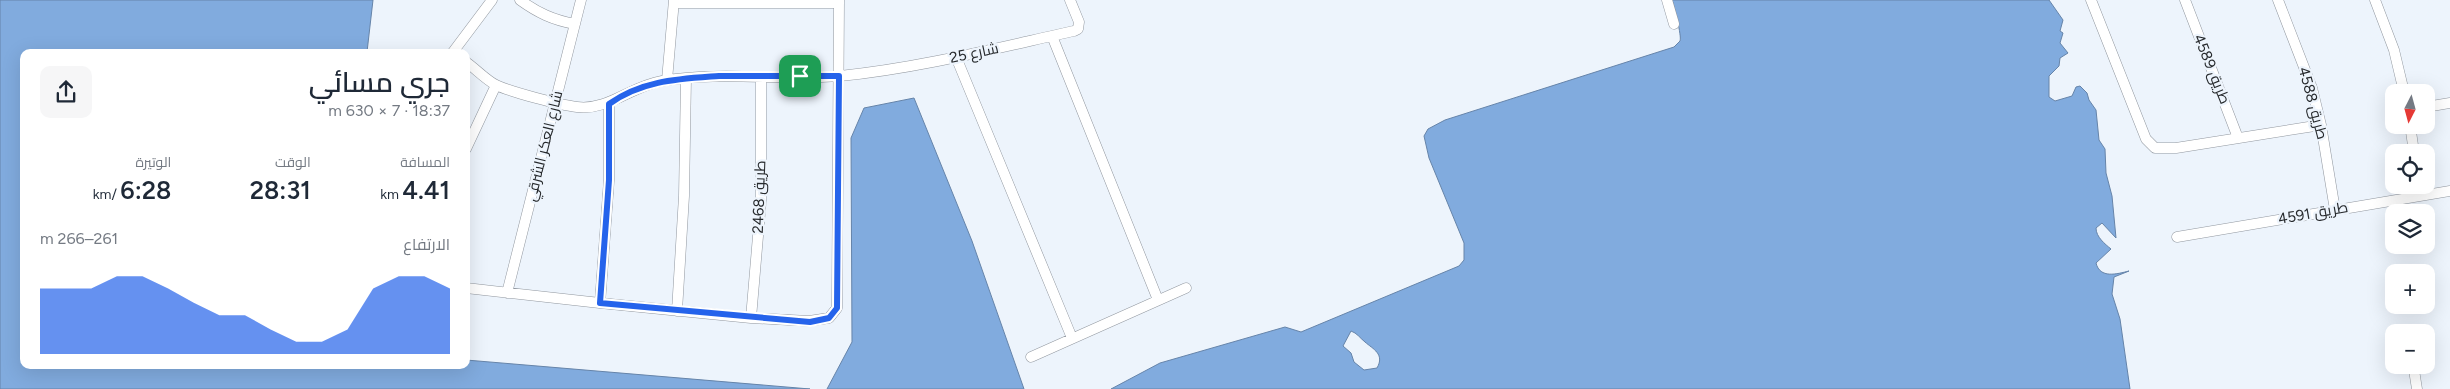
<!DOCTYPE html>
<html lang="ar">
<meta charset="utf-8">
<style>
body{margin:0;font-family:Figtree,Cairo,sans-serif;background:#f6f6f7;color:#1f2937;direction:rtl;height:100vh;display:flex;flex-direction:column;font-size:19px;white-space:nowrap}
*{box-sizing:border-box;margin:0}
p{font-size:16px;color:#747a83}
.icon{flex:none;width:28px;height:28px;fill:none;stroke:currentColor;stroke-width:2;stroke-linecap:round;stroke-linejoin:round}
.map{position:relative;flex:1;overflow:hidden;direction:ltr}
.details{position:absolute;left:20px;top:49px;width:450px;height:320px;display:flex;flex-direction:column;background:#fff;border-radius:10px;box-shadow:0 5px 20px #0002;direction:rtl}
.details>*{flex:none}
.needle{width:32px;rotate:186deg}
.buttons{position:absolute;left:2385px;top:84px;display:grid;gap:10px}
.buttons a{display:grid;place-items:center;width:50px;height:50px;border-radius:10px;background:#fff;box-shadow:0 5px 20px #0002;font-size:25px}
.pin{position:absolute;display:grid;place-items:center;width:42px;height:42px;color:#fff;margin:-21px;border-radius:10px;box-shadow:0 2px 8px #0006}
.round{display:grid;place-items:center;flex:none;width:52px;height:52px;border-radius:10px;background:#f6f6f7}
.overview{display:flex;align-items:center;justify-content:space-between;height:85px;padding:0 20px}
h1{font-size:28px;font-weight:600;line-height:38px}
.stats{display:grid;grid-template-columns:repeat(3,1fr);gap:8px;height:85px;padding:5px 20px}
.stats div{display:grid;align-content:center}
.stats b{font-size:25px;font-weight:600}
.stats small{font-size:14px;font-weight:400}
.stats p{font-size:14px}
.chart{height:140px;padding:10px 20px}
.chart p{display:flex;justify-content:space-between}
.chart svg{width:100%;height:90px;margin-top:5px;fill:#2563eb;opacity:.7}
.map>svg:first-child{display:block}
</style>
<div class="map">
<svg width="2450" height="389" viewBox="0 0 2450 389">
<rect width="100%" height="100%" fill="#edf4fc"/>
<!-- water -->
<path fill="#81abde" stroke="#6684a9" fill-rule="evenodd" d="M0,0h373l-6,52h-343v313h442v-5l344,29h-810z
M1672,0h377l14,20 -3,11 3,2 -3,10 8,10 -8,5 -1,8 -10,10v21l6,4 17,-5 4,-9 4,-1 7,7 2,7 7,10 3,30 6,9 1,24 6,23 4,42 -14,-15 -6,5c0,9 9,16 15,21l-15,14c4,16 21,11 33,8l-15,6 -2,17 8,25 10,70h-1019l49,-26 125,-36 16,5 158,-66 5,-6v-17l-35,-85 -5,-22 4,-7 17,-9 229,-73c2,-2 4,-4 6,-6 2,-5 -6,-35 -8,-41zM1351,331c6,2 9,7 14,11 8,7 20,12 12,26l-13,2 -10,-8 -3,-9 -8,-7z
M914,98l58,143 52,148h-197l25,-47 -1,-204 13,-30z"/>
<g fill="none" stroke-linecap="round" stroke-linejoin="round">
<!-- minor casing -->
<g stroke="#91979f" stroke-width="11">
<path id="minor" d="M520,0c18,13 33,20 55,24
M1667,0l7,24
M2091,0l55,139 9,9h21l145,-23
M2185,0l53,138
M2278,0l34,88 9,37 14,85
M2375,0l19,50 10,42
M674,3h165
M1052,36l106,264
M453,52l39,-52
M956,57l116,281
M466,62c10,7 20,18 30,23 15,7 64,20 81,22 31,4 54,-21 85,-26 59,-10 119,0 178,-5 79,-8 157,-28 234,-45l4,-2 1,-7 -9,-22
M667,80l7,-80
M609,104v76l-9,123 151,15 58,3 20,-3 8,-10 2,-308
M2426,107l24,-4
M2410,125l4,27
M466,149l30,-64
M2420,185l2,10
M2177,237l273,-46
M466,288l134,15
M507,293l74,-293
M677,311l7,-115 2,-118
M751,318l10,-117v-124
M1031,357l155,-69
M2414,370l3,19"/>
</g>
<!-- minor -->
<use href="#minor" stroke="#fff" stroke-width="10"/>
</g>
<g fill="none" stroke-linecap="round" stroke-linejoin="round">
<!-- route casing -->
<g stroke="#fff" stroke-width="10">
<path id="route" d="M719,76h120l-2,232 -8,10 -19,4 -210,-19 9,-123v-76c34,-24 70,-25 110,-28z"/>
</g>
<!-- route -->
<use href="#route" stroke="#2563eb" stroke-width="6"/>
</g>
<g text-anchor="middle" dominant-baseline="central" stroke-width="4.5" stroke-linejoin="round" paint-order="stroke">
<!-- street labels -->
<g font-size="15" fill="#26292c" stroke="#edf4fc">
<text transform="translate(974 53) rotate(-12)">شارع 25</text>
<text transform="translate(2212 69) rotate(68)">طريق 4589</text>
<text transform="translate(2313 103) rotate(75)">طريق 4588</text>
<text transform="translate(544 146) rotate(-76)">شارع العكر الشرقي</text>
<text transform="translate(759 197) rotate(-88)">طريق 2468</text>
<text transform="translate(2313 213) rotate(-10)">طريق 4591</text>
</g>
</g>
</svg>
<div class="buttons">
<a><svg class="needle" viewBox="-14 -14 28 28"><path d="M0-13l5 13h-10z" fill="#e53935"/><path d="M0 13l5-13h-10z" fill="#747a83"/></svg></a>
<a><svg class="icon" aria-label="locate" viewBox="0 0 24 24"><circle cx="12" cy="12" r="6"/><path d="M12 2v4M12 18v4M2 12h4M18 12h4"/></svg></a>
<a><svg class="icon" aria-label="layers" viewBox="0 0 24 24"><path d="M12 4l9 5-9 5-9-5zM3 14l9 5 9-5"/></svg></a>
<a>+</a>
<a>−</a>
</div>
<div class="pin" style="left:800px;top:76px;background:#1e9e55"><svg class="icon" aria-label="arrive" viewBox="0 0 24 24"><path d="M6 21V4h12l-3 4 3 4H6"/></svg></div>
<section class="details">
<div class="overview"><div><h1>جري مسائي</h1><p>18:37 · 7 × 630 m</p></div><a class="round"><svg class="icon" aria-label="share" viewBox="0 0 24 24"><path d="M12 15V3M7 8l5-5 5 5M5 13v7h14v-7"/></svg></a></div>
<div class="stats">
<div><p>المسافة</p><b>4.41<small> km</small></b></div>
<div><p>الوقت</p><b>28:31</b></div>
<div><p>الوتيرة</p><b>6:28<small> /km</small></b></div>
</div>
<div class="chart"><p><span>الارتفاع</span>261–266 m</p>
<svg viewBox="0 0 160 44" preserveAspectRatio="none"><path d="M0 44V12L10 12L20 12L30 6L40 6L50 12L60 19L70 25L80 25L90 32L100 38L110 38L120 32L130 12L140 6L150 6L160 12V44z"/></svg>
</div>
</section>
</div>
